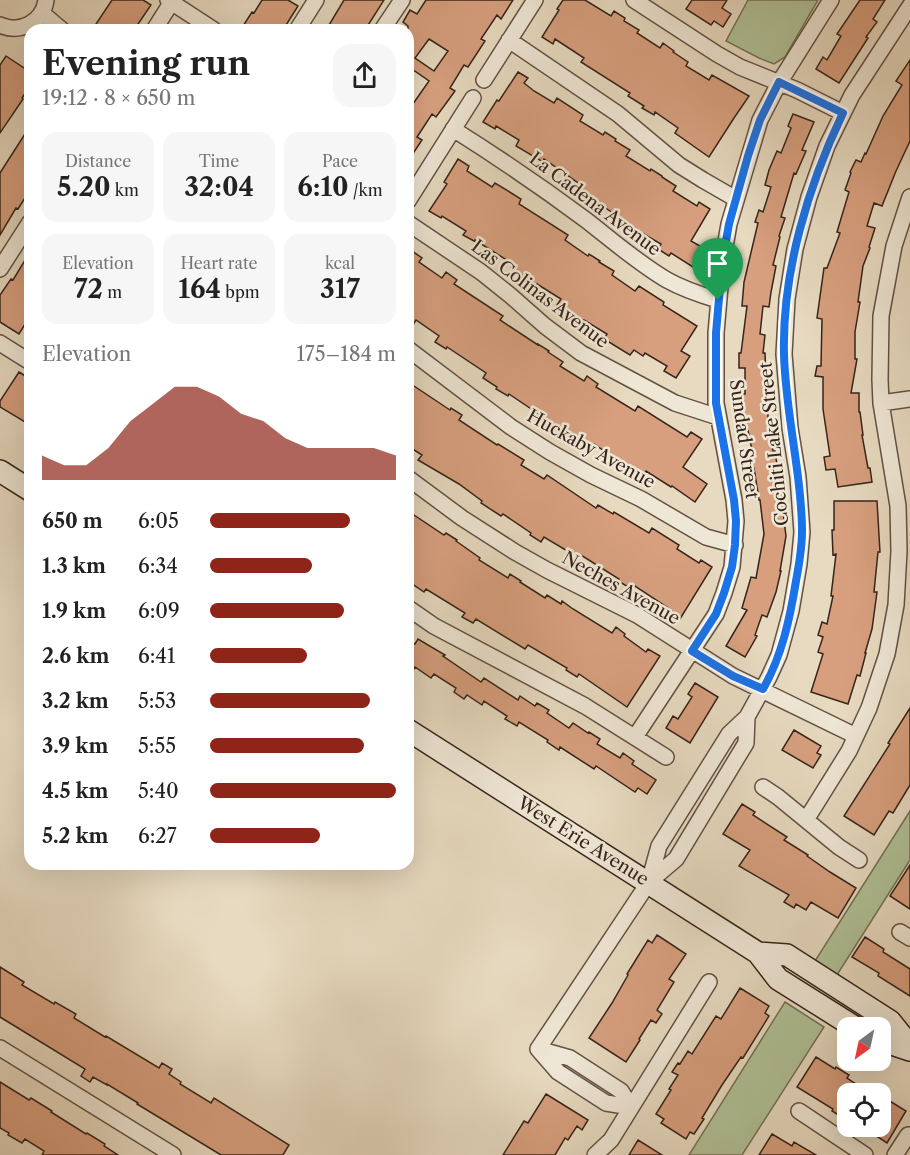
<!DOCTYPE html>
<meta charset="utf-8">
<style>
body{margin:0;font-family:"Libre Caslon Text",serif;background:#f6f6f6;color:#222;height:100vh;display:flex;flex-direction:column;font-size:22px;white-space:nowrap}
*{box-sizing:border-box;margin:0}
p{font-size:20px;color:#767676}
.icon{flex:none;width:33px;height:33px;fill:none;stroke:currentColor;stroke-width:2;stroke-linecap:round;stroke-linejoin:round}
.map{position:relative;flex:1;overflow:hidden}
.panel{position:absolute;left:24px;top:24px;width:390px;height:846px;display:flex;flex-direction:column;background:#fff;border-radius:18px;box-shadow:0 6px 24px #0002}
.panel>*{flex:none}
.needle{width:39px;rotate:213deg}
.controls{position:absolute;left:837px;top:1017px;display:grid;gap:12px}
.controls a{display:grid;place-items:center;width:54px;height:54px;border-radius:12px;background:#fff;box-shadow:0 6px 24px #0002;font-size:30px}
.pin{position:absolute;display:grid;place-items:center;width:51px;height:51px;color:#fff;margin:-62px -26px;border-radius:50% 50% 50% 0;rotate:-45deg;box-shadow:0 0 6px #0007}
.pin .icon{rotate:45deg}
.round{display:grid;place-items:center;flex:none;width:63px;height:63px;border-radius:18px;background:#f6f6f6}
.head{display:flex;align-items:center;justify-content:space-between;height:102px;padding:0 18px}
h1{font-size:33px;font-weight:700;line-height:45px}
.figures{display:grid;grid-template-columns:repeat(3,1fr);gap:9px;height:102px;padding:6px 18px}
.figures div{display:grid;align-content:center;border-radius:15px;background:#f6f6f6;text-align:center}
.figures b{font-size:26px;font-weight:700}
.figures small{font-size:16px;font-weight:400}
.figures p{font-size:16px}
.chart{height:168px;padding:12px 18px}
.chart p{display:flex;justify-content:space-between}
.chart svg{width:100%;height:108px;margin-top:6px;fill:#8f2418;opacity:.7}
ul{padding:0 18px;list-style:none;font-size:20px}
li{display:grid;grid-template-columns:96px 72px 1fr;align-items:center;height:45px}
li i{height:15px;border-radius:8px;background:#8f2418}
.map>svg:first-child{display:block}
</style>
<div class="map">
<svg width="910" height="1155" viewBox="0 0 910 1155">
<rect width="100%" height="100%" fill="#e7dac0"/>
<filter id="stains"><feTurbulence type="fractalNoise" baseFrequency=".00333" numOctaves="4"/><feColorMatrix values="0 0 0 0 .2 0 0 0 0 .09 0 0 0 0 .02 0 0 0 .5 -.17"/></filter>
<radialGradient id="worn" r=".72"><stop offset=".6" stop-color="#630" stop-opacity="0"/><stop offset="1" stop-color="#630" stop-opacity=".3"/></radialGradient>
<!-- green -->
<path fill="#b0c197" stroke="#747258" stroke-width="1.5" d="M748,0h70l-33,57 -11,7 -15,-6 -33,-17z
M910,811v49l-73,115 -22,-14z
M785,1002l39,25 -82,128h-53z"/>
<!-- building -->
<path fill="#d79f7e" stroke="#37241a" stroke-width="1.5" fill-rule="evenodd" d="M112,0h31l8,5 -17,25h-42z
M262,0h26l10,6 -15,24h-34l-6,-4 9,-14 2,1z
M344,0h40l-19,30h-39z
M426,0h87l-12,19 -4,-4 -16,24 4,2 -17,26 -4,-2 -14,23 5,3 -8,11 -11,15 -4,-3 -15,23 5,3 -14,21v-50l21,-30 -20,-14 -1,2v-43l-5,-4 7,-12 7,4zM429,39l19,12 -14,20 -19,-13z
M563,0h22l26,16 3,-5 11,7 -1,3 15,9 -2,3 23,15 3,-5 11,8 -1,1 15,10 -2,4 23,14 3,-5 37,21 -15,22 -25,39 -34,-24 3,-5 -23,-16 -1,3 -12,-7 2,-2 -16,-10 2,-3 -49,-31 3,-4 -29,-19 -2,5 -11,-7 17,-27 -2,-1z
M692,0h35l-5,8 9,6 -8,13 -9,-6 -3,4 -25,-16z
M860,0h25l-12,19 4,3 -11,15 2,1 -29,45 -23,-14 7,-12 4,3 14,-24 -4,-2z
M6,56l24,16v14l-8,12 1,1 -23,34v-68z
M910,60v81l-14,30 -14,35 -8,-3 -7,23 8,2 -6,19 1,1 -7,18 -5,36h2l-5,30v27h2l-6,34h8v19h1l3,23h-1l6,33h2l2,14 -34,5 -3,-18 -9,1 -2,-13 6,-1 -7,-47v-32l-8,-1 2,-10h4l1,-47 -5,-1 7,-50h3l13,-35 -3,-1 12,-40 -4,-2 6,-17 -1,-1 6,-12 5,2 4,-9 1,1 17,-38 19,-31 -6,-4z
M518,72l10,6 -4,5 10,8 20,12 3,-5 26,17 -3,6 23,14 2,-3 11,7 -1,2 15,9 -4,6 24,15 1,-2 11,7v1l14,9 -3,5 24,15 2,-4 11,7 -19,32 16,9 -11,19 -25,-16 -2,3 -11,-7 3,-5 -24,-14 -2,3 -12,-8 3,-3 -48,-33 3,-4 -37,-26 -1,3 -27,-16 3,-6 -23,-14 -1,3 -12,-7 14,-22 2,1z
M793,114l21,8 -12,28 4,1 -10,23 -2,-1 -13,44 4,1 -6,18 1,1 -7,28 3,1 -5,26 -2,15 -6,-1 -3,28 5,1 -2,18h2l1,29h1l1,35 5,34h2l2,14 9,71 -6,35h1l-5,21 -9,25 -5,-2 -7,20 2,1 -12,21 -19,-11 21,-36 -5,-2 9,-31 5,1 8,-44 -4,-34h-1l-5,-32 -5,1 -2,-13 6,-1 -6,-29 -3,1 -3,-20 -1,-13h5v-26h-6v-15h2l6,-47h-5l2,-24 14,-59 -3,-1 4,-12 4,2 8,-25 -6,-2 4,-15 8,-19 4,2 10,-25 -3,-2z
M30,126v64l-12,19 -2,-1 -16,27v-62z
M458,159l11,7 -2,5 25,16 3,-4 26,16 -2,5 49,31 -3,5 23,16 1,-2 11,7 -1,1 15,9 -2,4 23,16 4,-5 25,16 -1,3 34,21 -16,25 9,5 -14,22 -12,-7 3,-5 -22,-13 -2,3 -9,-6 -4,5 -26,-16 3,-5 -23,-14 -2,2 -11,-7v-1l-14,-9 4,-6 -24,-15 -1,3 -12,-7 1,-3 -14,-9 2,-4 -38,-24 -1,1 -11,-6 3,-4 -24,-15 -1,2 -12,-7 18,-27 -3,-2z
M408,248l14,10 -3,4 23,16 4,-6 11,8 -3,4 49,32 -3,4 38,25v-1l11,7 -1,1 15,10 -3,4 24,15 3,-5 11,8 -2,3 39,24 3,-5 49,31 4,-5 11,7 -19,28 24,17 -12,18 -23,-16 -1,1 -25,-16 -4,6 -48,-33 -5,7 -11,-7 3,-4 -23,-15 -2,5 -12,-7 2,-4 -37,-25 -1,2 -12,-7 1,-2 -14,-9 3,-5 -39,-26 -1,2 -11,-7 4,-6 -23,-16 -8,12z
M30,252v64l-11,18 -19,-12v-27l11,-16 2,1z
M19,372l11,7v46l-30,-18v-6z
M408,382l42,28 1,-2 11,7 -3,5 38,25 1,-1 26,16 -3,5 23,14 3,-4 49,33 2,-3 15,9 1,-2 35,21 3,-5 27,17 -2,4 22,14 2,-3 11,7 -32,52 -12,-8 2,-2 -38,-25 -2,4 -12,-7 1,-2 -38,-24 -2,3 -35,-21 -3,5 -11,-7 1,-2 -28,-19 -2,2 -20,-13 1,-2 -23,-17 -41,-24 4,-5 -14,-9z
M834,501h43l3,51h-2l-4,40h3l-5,37 -7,24h1l-6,23 -3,-1 -9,29 -37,-12 12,-38 -5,-2 5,-15 -5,-2 4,-13 5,2 6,-28h-2l5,-42 -3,1 -1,-25h2z
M408,511l36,24 2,-2 11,7 -1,1 24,17 -1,2 29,18 2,-4 11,7 -1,1 25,16 2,-3 14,9 1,-3 11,8 39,24 4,-6 9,7 -1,2 22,16 2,-3 12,7 -33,51 -48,-33 -2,3 -11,-7 1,-2 -39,-23 -3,4 -49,-30 -3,4 -11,-6 3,-4 -39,-24 -2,3 -16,-11z
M408,639l7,5 3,-5 27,16 -2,1 38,26 3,-4 34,22 2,-4 15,10 2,-3 12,7 -2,3 22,15 4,-5 15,10 1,-1 11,7 -3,5 23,14 3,-5 11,8 -2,3 24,16 -9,14 -9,-6 -3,4 -39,-26 -2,3 -34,-22 -1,3 -12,-8 1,-2 -29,-18 -2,4 -12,-7 2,-3 -23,-15 -2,4 -15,-10 -3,4 -10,-7 2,-4 -22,-14 -3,4 -16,-11 -7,11z
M695,683l23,14 -28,46 -24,-15 7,-12 5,3 14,-22 -4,-3z
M910,708v77l-17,28 -4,-2 -15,24 -30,-19 46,-72 -2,-1z
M794,730l27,16 -4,7 4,2 -8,13 -31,-18z
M742,804l13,8 -2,3 34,22 -3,3 24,15 -1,1 23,16 26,16 -18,30 -27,-16 -5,8 -10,-6 -2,4 -10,-6 5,-7 -50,-29 11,-16 -27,-16z
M910,865v44l-20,-13z
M657,935l29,19 -17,25 5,3 -17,28 5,4 -6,9 -5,-3 -12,19 1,1 -14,22 -37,-24 23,-35 16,-28 -1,-1 21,-34 4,3z
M865,937l19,12 -1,3 27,17v27l-32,-20 1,-3 -27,-16z
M0,967l24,15 -2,3 32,19 1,-2 21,12 -2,4 31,19 1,-1 53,32 3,-5 10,6 -3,5 12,8 -1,2 31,19 3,-5 75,47 -6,10h-62l-84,-51 1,-1 -31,-19v1l-14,-8 -3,5 -9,-6 4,-7 -85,-52z
M740,988l29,18 -4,7 4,3 -26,42 -2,-1 -19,28 -20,33 2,1 -10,15 -4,-2 -4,7 -25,-16 3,-4 -8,-5 15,-24 -2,-1 9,-14 -6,-3 6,-9 2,1 8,-13 4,3 24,-38 5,3z
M816,1057l19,12 1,-2 13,8 -2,3 24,16h-23v27l-16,-10 1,-2 -36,-22z
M0,1082l29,18 2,-2 21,13 -1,1 35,22 1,-1 18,11 -1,2 14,9h-76l2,-4 -19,-12 -3,4 -14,-8 1,-2 -9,-5z
M546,1094l42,26 -6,10 -5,-4 -9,14 -3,-2 -10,17h-52l21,-34 4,2z
M880,1095l26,16 -19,32 -26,-17h19z
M772,1134l20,12 2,-4 22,13h-57z
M638,1140l24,15h-33z"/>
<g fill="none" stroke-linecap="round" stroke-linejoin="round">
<!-- street casing -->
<g stroke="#635244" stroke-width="18">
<path id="street" d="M168,0l46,30
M634,0l83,54 23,13 57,23 46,23
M42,13l20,17
M0,25c20,9 43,-3 46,-25
M154,30l19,-30
M297,30l19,-30
M382,30l20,-30
M509,40l109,74 61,51 24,15 33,19
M484,80l51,-80
M453,129c46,29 90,59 133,91 27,21 52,43 81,60 16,9 34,15 51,20
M408,201l65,-103
M408,223l73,49 30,24 34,30 36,27 94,50 43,14
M0,269l30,-47
M0,343l30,19
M408,349l103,78 39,25 41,23 50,24 65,38 29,8
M881,403l29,-4
M408,478l54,40 53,34 32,18 90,45 96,61 123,60
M408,608l26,18 151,80 81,51
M635,737l81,-123 8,-21 8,-26 4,-46 -2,-21 -18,-97v-70l6,-69 7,-40 31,-104 19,-37 52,-83
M763,787l15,10 61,50 20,13
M806,820l43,-69 20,-43 18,-54 9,-49 3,-54 -1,-45 -17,-103 -1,-23 1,-64 13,-70 16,-49
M649,882l10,-36 70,-112 18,-17 22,-40 10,-22 12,-44 8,-47 3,-32 -4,-55 -8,-49 -6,-74 3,-55 8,-50 14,-52 18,-51 25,-51 58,-89
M900,932l10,6
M0,1048l173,107
M538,1049l111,-167 27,-23 70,-116 1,-26
M538,1049l20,23 48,31 25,4
M538,1049l32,9 51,33 10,16
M799,1111l66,44
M595,1155l16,-15 98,-158
M895,1155l13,-20"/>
</g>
<!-- secondary casing -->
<g stroke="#37241a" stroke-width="24">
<path id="secondary" d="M0,471l30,19
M408,730l350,223 20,26 78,49
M758,953l29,2 103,66 20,25
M880,1040l30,10"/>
</g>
<!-- street -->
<use href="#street" stroke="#efe7d6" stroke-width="15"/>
<!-- secondary -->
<use href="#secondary" stroke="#efe7d6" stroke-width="21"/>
</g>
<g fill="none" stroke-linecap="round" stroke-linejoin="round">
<!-- route casing -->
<g stroke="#fff" stroke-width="12">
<path id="route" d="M779,82l64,31c-35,73 -61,159 -59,241 1,41 9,82 14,123 2,17 4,36 4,54 0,17 -3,34 -6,50 -6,37 -14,75 -33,108l-30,-13 -41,-25 24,-37 8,-21 8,-26 3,-22 1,-24 -2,-21 -18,-97v-70l6,-69 7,-40 19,-68 12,-36z"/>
</g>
<!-- route -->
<use href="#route" stroke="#1a73e8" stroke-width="8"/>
</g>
<g text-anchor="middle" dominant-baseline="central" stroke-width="5" stroke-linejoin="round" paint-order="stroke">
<!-- street labels -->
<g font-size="18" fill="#37241a" stroke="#efe7d6">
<text transform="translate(595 204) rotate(37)">La Cadena Avenue</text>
<text transform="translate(540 294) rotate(37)">Las Colinas Avenue</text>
<text transform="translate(744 439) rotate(82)">Sundad Street</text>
<text transform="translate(774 444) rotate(-96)">Cochiti Lake Street</text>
<text transform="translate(591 449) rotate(29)">Huckaby Avenue</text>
<text transform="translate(621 588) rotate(29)">Neches Avenue</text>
<text transform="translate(583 841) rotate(32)">West Erie Avenue</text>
</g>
</g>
<rect width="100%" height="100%" filter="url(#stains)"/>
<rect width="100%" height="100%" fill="url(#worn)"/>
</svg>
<div class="controls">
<a><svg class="needle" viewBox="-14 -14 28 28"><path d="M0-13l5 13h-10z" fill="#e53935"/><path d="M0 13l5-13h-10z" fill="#767676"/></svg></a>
<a><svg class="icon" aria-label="locate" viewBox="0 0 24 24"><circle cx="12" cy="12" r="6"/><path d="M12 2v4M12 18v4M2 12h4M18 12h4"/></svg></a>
</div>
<div class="pin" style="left:718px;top:300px;background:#1e9e55"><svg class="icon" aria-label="arrive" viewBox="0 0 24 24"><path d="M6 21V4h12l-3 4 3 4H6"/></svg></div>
<section class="panel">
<div class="head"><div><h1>Evening run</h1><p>19:12 · 8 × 650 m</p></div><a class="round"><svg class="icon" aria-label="share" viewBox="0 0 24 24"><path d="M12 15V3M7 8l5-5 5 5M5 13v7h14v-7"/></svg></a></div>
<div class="figures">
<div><p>Distance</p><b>5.20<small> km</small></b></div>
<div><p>Time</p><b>32:04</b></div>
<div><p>Pace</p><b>6:10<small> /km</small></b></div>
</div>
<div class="figures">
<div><p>Elevation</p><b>72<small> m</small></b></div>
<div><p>Heart rate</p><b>164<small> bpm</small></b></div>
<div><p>kcal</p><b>317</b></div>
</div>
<div class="chart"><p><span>Elevation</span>175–184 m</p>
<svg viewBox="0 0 160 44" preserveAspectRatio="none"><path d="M0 44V34L10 38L20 38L30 31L40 20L50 13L60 6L70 6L80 10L90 17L100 20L110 27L120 31L130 31L140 31L150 31L160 34V44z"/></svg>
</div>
<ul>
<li><b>650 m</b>6:05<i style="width:75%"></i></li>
<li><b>1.3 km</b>6:34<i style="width:55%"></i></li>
<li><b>1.9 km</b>6:09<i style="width:72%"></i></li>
<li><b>2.6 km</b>6:41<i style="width:52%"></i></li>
<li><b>3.2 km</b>5:53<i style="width:86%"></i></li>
<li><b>3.9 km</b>5:55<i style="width:83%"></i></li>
<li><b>4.5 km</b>5:40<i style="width:100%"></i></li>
<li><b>5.2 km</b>6:27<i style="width:59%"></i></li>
</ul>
</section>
</div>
